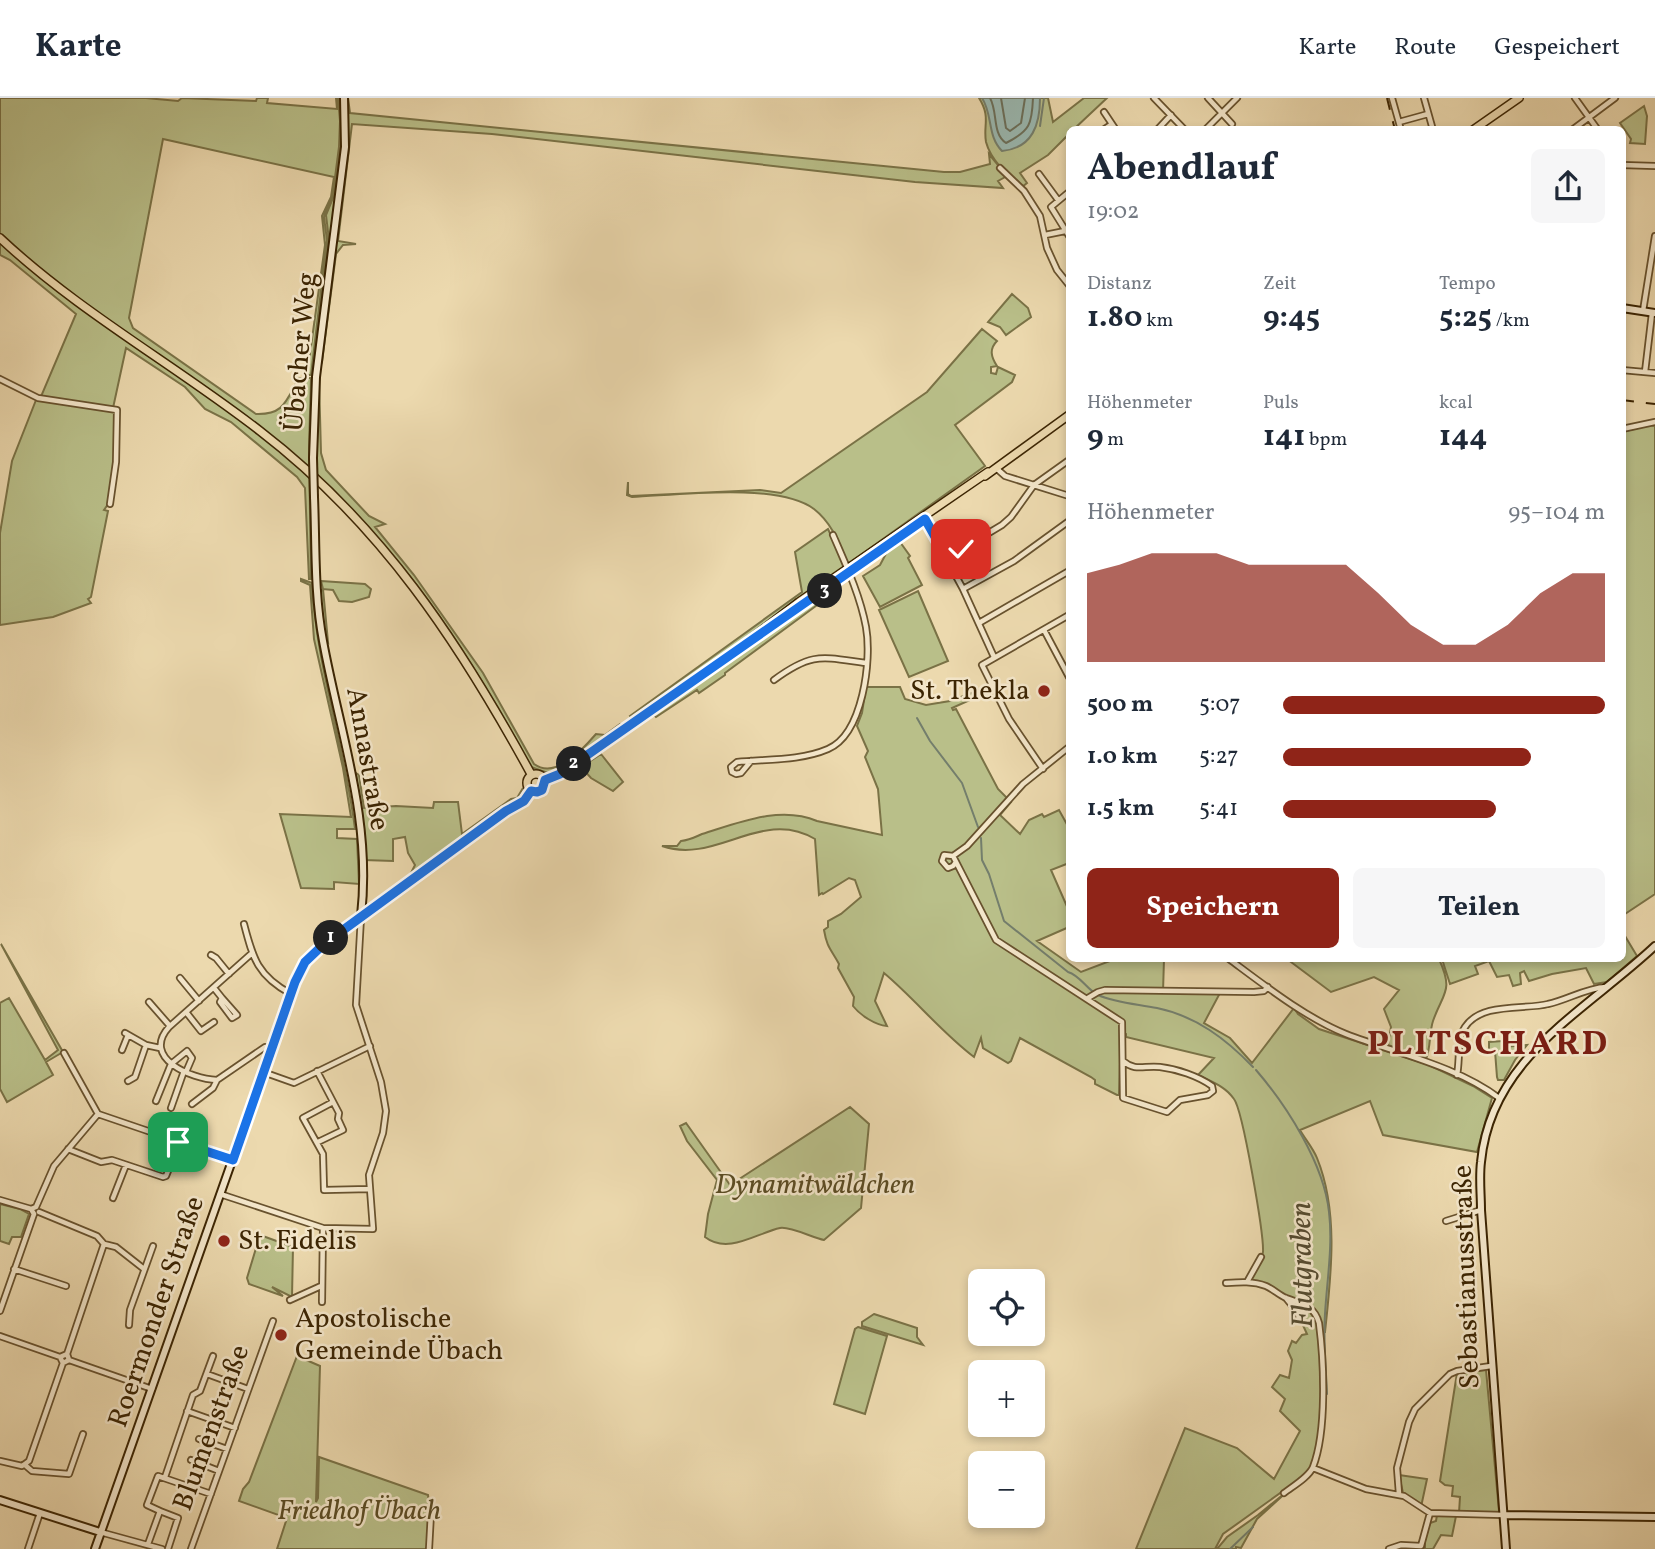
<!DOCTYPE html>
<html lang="de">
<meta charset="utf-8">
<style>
body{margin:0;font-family:Vollkorn,serif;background:#f6f6f7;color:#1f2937;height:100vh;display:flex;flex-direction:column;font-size:26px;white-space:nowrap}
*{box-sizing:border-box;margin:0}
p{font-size:23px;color:#747a83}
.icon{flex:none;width:38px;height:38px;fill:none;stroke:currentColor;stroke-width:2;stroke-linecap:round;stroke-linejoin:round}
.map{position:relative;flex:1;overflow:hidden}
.sheet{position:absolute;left:1066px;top:28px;width:560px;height:836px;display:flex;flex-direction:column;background:#fff;border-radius:10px;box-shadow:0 4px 10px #0003}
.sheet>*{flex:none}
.controls{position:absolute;left:968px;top:1171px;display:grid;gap:14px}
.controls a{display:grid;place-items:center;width:77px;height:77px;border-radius:10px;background:#fff;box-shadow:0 4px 10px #0003;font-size:35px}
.pin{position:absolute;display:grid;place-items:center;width:60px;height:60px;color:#fff;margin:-30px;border-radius:14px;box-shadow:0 4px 10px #0006}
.km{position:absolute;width:35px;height:35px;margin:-18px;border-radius:50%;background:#222;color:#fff;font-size:19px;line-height:35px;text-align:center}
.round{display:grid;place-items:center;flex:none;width:74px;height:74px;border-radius:10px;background:#f6f6f7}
.overview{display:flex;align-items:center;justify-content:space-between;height:119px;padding:0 21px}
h1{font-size:38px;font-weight:700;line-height:52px}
.metrics{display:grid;grid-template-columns:repeat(3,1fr);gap:10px;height:119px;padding:7px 21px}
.metrics div{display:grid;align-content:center}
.metrics b{font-size:30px;font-weight:700}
.metrics small{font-size:19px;font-weight:400}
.metrics p{font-size:19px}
.chart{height:196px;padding:14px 21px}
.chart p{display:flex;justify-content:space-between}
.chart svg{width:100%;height:126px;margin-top:7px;fill:#8f2418;opacity:.7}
.action{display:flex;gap:14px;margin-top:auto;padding:14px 21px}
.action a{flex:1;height:80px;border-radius:10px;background:#8f2418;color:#fff;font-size:28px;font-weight:700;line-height:80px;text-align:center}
.action a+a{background:#f6f6f7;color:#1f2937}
ul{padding:0 21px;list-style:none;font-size:23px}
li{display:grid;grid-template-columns:112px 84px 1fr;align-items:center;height:52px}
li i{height:18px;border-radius:9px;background:#8f2418}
header{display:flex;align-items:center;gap:42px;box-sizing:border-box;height:98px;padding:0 35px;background:#fff;border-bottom:2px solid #e0e1e3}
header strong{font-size:33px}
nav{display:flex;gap:38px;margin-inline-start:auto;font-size:24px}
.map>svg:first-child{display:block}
</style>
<header>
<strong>Karte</strong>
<nav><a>Karte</a><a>Route</a><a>Gespeichert</a></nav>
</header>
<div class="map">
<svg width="1655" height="1451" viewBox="0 0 1655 1451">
<rect width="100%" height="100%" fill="#ecd9ae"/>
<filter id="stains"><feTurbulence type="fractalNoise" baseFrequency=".00286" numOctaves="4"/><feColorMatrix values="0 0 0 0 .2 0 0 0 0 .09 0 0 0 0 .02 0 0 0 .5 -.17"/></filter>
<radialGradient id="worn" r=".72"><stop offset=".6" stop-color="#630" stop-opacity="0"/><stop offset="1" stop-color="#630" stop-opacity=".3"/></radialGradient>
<!-- green -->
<path fill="#b9bf89" stroke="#7a7246" stroke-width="2" d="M0,0h146l32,3 4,-3 74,3 1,-3h11l-1,5 70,6 -1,-11h2l2,23 -1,26 -6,46 -9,24 3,23 -16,135h-4l18,-130 -3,-29 9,-19 3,-20 -171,-38 -34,179 4,10 123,86c29,1 30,-14 43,-36h12l-2,69 2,132h-2l-4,-91 -8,-11 -66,-55 -26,-13 -20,-22 -59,-39 -13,60 2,4 -2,85 -9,13 4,1 -17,86 -3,2 3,4 -38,14 -53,8v-92l12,-72 24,-61 4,-1 36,-85 -66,-54 -10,-5z
M339,0h3l1,46 -30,229 16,-133 -3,-25 9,-22 6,-49z
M346,0h2l2,15 594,59h16l30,-8 -1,-10 18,22 -9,5 5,7 -88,-6 -423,-48 -140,-10 -14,117 18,3 -13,1 -7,9 -14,108 -3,7 28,-219 1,-26z
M979,0h69l5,24 31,-24h23l-33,31 -5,1v4l-21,21 -28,18 7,10 -5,4c-14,-12 -31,-26 -36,-45 -3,-17 5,-25 -7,-44z
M1644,8l3,10 -2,28 -15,-1 1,-4 -11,-16z
M1012,196l16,14 3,9 -25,18 -6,-8 -12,-5z
M982,231l15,12c-8,8 -6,16 0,25l-6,1v6l5,1 2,-7 17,8 -3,7 -57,43 30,41 -137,98c-9,-21 -16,-41 -34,-55 -37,-27 -137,-14 -182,-12l-5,-2 1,-13v12l3,2 129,-6 21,3 146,-101z
M319,281l2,74 5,17 43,46 16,8 -10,3 39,48 69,98 51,91c22,16 49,-15 62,-30l9,1 15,-11 2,2 -59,41 -15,6 -17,-6c-38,-69 -78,-137 -127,-198 -27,-34 -57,-64 -88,-94l-1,-38z
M1650,327l5,1v468l-33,22v-484z
M828,431l17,37 -213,153 -2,-3 172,-124 -7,-40z
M900,444l10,14 -2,2 14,27 -42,22 -17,-31 17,-11 8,-15z
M301,481l11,4c4,83 33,163 43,246h-18v9l20,1 2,45 -25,-2v7l-33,-1 -21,-74 71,3 -8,-49 -29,-129 -4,-54 -9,-4z
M321,483l44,3 6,5 -2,8 -17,5 -13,-1 -6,-11 -10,-1 5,53 -5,-6 -3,-44 3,-3z
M918,493l30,70 -39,16 -30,-67z
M817,502l3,3 -95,70v2l-26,18 -2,-3 -41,27 -2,-2z
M866,589h34l5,12 21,6 24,-4 38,-14 2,4 -38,17 1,2 3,-1 42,80 13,13 -11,13 20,19 9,-14 13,-6 2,3 15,-7 10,18v35l-18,7 18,41v16l-32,14 44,31 34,-13h49l-1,33 57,1 -16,30 26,15 22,25 42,-55 4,6 21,15 110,36 44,21 19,12 -15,54 -94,-17 -13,-34 -70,29c5,9 13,18 17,28 22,54 14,118 8,174h-4c0,36 5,105 -11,136 -5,9 -17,16 -24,23h-3l-60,43 -8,15h-79l49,-121 52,20 37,31 26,-48 -20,-20 5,-12 -13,-12 8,-12 9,3 3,-18 -4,-9 4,-10 4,2 6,-8 5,-1 -11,-24 -21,-17 -1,-5 -26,-7c6,-9 13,-18 15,-29 1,-17 -20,-141 -29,-153 -9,-13 -22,-17 -36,-24l16,-17 -88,-21v-3l-5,-1 -2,62h-2l-22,-11v-4l-4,-3 -71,-39 -9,23 -3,2 -25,-15 -2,-10 -7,19c-33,-25 -59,-58 -90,-84l-9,28 12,25c-12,-1 -27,-11 -34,-20l1,-9 -16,-29 1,-4c-8,-15 -12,-16 -15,-34l4,-3v-6l13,-7 20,-17 -6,-17 -6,-2 -26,16 -1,-1 -3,2 -4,-56c-53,-32 -99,26 -153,7h15l4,-5c9,-1 14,-4 21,-7 36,-11 78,-29 115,-13l65,14 -4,-46 -13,-32 3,-6 -11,-25 5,-13z
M601,656l22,28 -10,9 -22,-13 -10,-11z
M356,675l3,2 5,33 32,-2 37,2 1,-6h24l4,32 49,-35 6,-1 6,-10 -6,11 -107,76 5,-10 -7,-12 -3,-16 -12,2v22l-29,-1z
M1622,833l15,25 -30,26 -13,2 -8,-16 -34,6 -23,7 -5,-10 -4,2 1,11 -8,2 -4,-11 -12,2 -8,-16 -14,5 3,8 -28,10 -8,-25h180z
M1,846l62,108 -17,10 7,13 -46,27 -7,-13v-86l9,-5 36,62 13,-10z
M1287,861h152c15,33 4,33 -6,62 -4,12 -2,26 -7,38l-38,-14 3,-18 -7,-18 15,-19 -25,-13 -43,15z
M1503,943l1,6 23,-2 -12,15 -11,20h-6l-1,-3 -2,-26 -6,-1v-8z
M850,1009l19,17 -8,84 -37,32c-11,-2 -34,-14 -44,-12 -23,5 -52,27 -75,9l3,-23 9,-34 -30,-39 -7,-15 6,-3 44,62z
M0,1106l20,5 9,5 -8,23h-9l-3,7 -9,-3z
M260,1137l33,12 -1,50 -20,-10 11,9 -34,-12 -2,-6z
M874,1216l43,14v9l6,8 -61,-19v-4z
M858,1229l29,9 -22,78 -31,-10 21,-75z
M297,1258l23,10 -4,136 2,-4 1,-41 109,38 2,19 -2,35h-151l10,-31 -48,-17 4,-12 6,-7z
M1486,1272l13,141 -1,2h-39l1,-16 -8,-1 1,-10 -8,-1 -5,-4 17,-108z
M1399,1377l28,4 -6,28 -18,-14z
M1290,1391l-33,30 -16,29 -5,-1v2h-19l10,-12 31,-22z
M1437,1417l19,1 -4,20 -11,-1 -8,14h-8v-9l5,-17 6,-2z"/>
<!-- water -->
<path fill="#9ab9b2" stroke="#747e6c" stroke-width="2" d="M982,0h58c0,26 -7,50 -38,53 -15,-15 -9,-36 -20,-53z"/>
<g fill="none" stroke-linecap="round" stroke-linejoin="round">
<!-- shore -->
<path stroke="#6b6f5a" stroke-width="2" d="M990,0c8,14 2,36 16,45 24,-12 26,-19 27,-45
M1001,0l5,30 4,3 11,-8 4,-25"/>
<!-- stream -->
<path stroke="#747e6c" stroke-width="2" d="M1040,28l4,-28
M917,620l13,23 32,42 16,44
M981,740l1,22 7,14 15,47 64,51c13,4 18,17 30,23 18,8 39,9 59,13 39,8 69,31 96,59
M1256,972c31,36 68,94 73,142 4,33 -2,68 -4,102 -2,26 1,54 2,80
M1230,1451l23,-22"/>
<!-- street casing -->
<g stroke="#68522e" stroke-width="8">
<path id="street" d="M1154,0l31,32
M1208,0l24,26
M1392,0l9,32
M1424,0l9,32
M1575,0l23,32
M1104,14l8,12
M1399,24l29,-8
M1103,32l9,-6 4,6
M1157,32l14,-15
M1205,32l32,-32
M1572,32l43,-32
M1622,67l33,1
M1000,70l24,23 16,25 7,32 10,22 12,15
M1039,76l19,26
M1069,94l-18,15 18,29
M1045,137l20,-4
M1643,213l12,-75
M1622,272l33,3
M1645,274l7,-59
M0,281l38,19 79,12 -1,52 -6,42
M1622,331l33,-7
M996,370l9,8 64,20
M924,419l39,72 31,68
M947,460l55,-33 9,-8 23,-32 35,-25
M963,491l51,-28 55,-40
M979,525l90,-52
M1044,532l25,47
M774,582c38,-28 47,-23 92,-17
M751,663l-10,12 -5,1 -4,-2 -1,-5 6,-5c29,-3 63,-1 91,-13 35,-15 44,-89 38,-122 -6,-32 -20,-62 -33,-92
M1043,671l-34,-50 -27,-54 87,-50
M953,758l43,84 126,82 1,76 44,14 13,-12 28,-5 5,-4 -1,-5c-14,-10 -35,-17 -52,-19 -16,-2 -24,5 -37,-6
M956,764l-3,4 -5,2 -6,-7 2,-6 9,1 14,-10 56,-62 46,-37
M244,826c9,35 14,52 47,70
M251,856l-82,73c-28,31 22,52 48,53l48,-33 7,2
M211,857l5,3 13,16
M1229,861c35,26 77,59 117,75 49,19 111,32 153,64
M180,880l19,23
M214,890l8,10 -2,4 12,16 5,-3 -15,-17
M1088,900l10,-6 7,-2 149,2 10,-1 4,-4
M149,904l21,24
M186,914l15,19 13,-9
M125,935l21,12 14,3
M122,952l6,-15
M64,955l34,61 135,46
M171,966l16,-13 5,7 -6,14
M317,973l22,42 -1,6 5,11 -25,12
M263,974l31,11 76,-37
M1457,977c3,-14 0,-36 8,-48 16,-25 60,-17 83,-23 19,-4 38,-16 58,-17
M128,983l7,-4 11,-32
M156,1003l15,-37
M333,1004l-30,16 20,36 1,36 46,-1
M192,1006l21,-16 4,-8
M171,1010l13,-37
M68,1051l33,13 11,-2 51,17 3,-1 6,-15
M220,1096l103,34 50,1 -4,-54 14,-42 3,-22 -5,-29 -25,-77 5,-88
M113,1100l13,-33
M0,1102l31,9
M39,1114l58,24 7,8 -37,110
M1446,1123l35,-11
M104,1146l12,3 28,22
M14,1171l52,17
M1247,1184l14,-25
M1226,1185c14,-1 27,-2 40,3 7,3 13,9 20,12 16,6 28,7 33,25 5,39 8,108 -6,144 -4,10 -20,19 -29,26
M1286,1200l12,15 1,7
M290,1202l31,-14
M322,1204l1,-74
M0,1213l34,-97 -3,-5 5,-2 18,-41 44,-52
M129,1227l1,-15 23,-64
M0,1238l60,21
M69,1262l-6,3 -3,-6 7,-3 2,6 83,29
M207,1276l41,15
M187,1313l48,17
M199,1341l28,10
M191,1362l28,11
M0,1363l22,5 7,-5 34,-98
M25,1367l7,6 37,3 14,-40
M1313,1370l53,21 38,7 26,17 73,2
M165,1379l28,-82 7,-4 13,-35
M1399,1396l-2,-26 12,-46 6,-13 35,-35 7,-3 34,-5
M160,1413l18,7 -10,31
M100,1434l62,17
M148,1446l12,-33 -13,-6 11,-29 53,18
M1421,1448l9,-33
M28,1451l12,-36
M191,1451l82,-228
M429,1451l2,-36
M1389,1451l12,-4 20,1"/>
</g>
<!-- secondary casing -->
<g stroke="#3c2503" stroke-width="10">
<path id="secondary" d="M1622,210l33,5
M313,360l3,-81 29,-230 -1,-49
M314,399c2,47 0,97 9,144 17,93 49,178 38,275
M0,1402l100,32
M1504,1417l151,2
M95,1451l198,-561 12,-26 11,-12 190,-139 18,-10 7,-10
M1506,1451l-25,-339c0,-16 -2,-32 0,-48 10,-105 105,-151 174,-216"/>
</g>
<!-- primary casing -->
<g stroke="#3c2503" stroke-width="10">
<path id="primary" d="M1473,32l46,-32
M0,140c79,74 175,127 260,193 121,93 199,211 271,343
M985,378l84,-61
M527 685a9 9 0 1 1 18 0a9 9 0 1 1-18 0Z
M545,682l15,-6 188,-133 51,-39 189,-130"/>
</g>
<!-- street -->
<use href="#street" stroke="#f3e6ca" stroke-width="4.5"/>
<!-- secondary -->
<use href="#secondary" stroke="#f3e6ca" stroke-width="6"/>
<!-- primary -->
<use href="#primary" stroke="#ecd9ae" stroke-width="7"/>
<!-- rail -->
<path stroke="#3c2503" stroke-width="2" stroke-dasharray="12 12" stroke-linecap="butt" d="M1387,0l8,32
M1622,302l33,4"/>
<!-- secondary-bridge casing -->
<g stroke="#3c2503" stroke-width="10" stroke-linecap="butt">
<path id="secondary-bridge" d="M313,360l1,39"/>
</g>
<!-- secondary-bridge -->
<use href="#secondary-bridge" stroke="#f3e6ca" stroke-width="6"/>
</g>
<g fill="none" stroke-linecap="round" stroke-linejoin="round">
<!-- route casing -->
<g stroke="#fff" stroke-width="14">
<path id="route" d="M178,1044l55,18 62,-178 10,-20 19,-18 182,-133 18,-10 7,-10 6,1 5,-2 3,-10 15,-6 365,-255 22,39 14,-9"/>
</g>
<!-- route -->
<use href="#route" stroke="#1a73e8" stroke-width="9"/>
</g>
<!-- markers -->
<g fill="#8f2418" stroke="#f3e6ca" stroke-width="2.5">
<circle cx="1044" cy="593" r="7"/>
<circle cx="224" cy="1143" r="7"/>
<circle cx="281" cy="1237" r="7"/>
</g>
<g text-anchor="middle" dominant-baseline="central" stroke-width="5" stroke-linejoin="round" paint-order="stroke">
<!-- street labels -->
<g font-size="28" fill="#3c2503" stroke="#f3e6ca">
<text transform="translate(301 254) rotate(-85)">Übacher Weg</text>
<text transform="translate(367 661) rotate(80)">Annastraße</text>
<text transform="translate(1467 1179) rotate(-92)">Sebastianusstraße</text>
<text transform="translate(157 1214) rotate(-71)">Roermonder Straße</text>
<text transform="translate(212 1330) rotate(-70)">Blumenstraße</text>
</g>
<!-- poi labels -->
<g font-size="28" fill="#3c2503" stroke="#f3e6ca" text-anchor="start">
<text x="1030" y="593" text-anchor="end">St. Thekla</text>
<text x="238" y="1143">St. Fidelis</text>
<text x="295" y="1221">Apostolische<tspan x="295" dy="32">Gemeinde Übach</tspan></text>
</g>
<!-- park labels -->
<g font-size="28" font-style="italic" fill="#5b4c24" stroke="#f3e6ca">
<text x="815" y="1087">Dynamitwäldchen</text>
<text x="359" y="1413">Friedhof Übach</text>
</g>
<!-- water labels -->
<g font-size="30" font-style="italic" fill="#544a2f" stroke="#f3e6ca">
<text transform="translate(1303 1167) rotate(-91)">Flutgraben</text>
</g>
<!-- district labels -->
<g font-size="35" font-weight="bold" letter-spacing="2" fill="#7a1f14" stroke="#f3e6ca">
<text x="1488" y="947">PLITSCHARD</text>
</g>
</g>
<rect width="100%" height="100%" filter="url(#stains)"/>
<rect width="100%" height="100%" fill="url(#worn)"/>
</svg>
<div class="controls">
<a><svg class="icon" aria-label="locate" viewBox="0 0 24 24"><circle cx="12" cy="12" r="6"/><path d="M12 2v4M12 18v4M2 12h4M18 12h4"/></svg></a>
<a>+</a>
<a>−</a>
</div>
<div class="pin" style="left:178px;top:1044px;background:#1e9e55"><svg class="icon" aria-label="arrive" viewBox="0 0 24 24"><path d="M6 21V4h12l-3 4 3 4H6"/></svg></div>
<div class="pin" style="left:961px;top:451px;background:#d93025"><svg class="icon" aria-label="check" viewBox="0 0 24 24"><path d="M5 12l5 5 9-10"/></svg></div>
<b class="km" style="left:331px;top:840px">1</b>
<b class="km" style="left:574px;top:666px">2</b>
<b class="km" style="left:825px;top:493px">3</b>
<section class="sheet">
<div class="overview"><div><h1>Abendlauf</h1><p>19:02</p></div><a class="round"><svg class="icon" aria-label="share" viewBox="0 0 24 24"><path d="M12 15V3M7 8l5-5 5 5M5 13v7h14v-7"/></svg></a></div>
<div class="metrics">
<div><p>Distanz</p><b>1.80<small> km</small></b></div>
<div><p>Zeit</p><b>9:45</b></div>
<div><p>Tempo</p><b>5:25<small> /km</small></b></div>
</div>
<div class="metrics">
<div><p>Höhenmeter</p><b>9<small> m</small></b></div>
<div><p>Puls</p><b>141<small> bpm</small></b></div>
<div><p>kcal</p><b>144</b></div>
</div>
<div class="chart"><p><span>Höhenmeter</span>95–104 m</p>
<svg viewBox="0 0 160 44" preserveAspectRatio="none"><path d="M0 44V13L10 10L20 6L30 6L40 6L50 10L60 10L70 10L80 10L90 20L100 31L110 38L120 38L130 31L140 20L150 13L160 13V44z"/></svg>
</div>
<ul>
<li><b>500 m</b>5:07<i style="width:100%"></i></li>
<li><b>1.0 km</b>5:27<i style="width:77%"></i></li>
<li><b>1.5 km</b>5:41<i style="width:66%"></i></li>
</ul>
<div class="action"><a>Speichern</a><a>Teilen</a></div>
</section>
</div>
